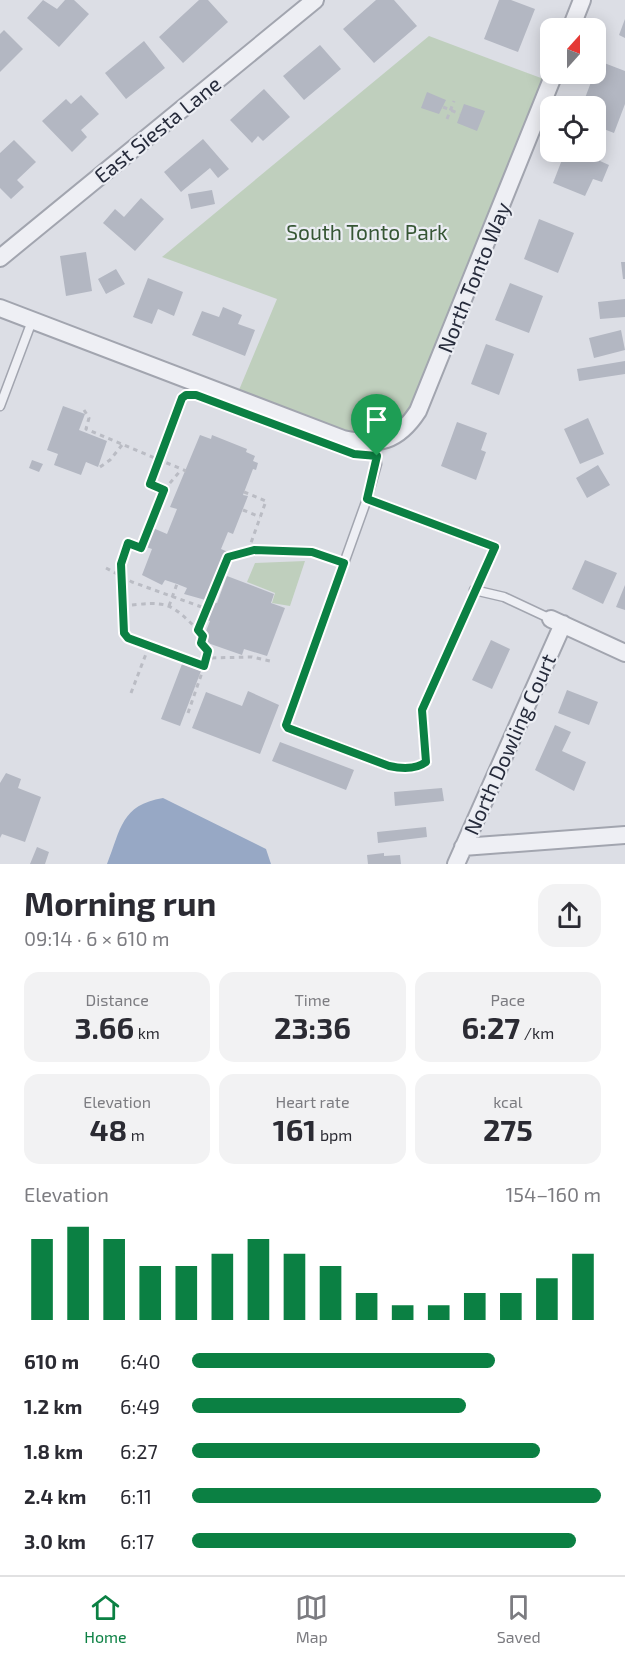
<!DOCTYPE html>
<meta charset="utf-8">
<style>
body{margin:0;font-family:"Exo 2",sans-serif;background:#f2f2f3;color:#2b2b33;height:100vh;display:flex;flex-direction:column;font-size:22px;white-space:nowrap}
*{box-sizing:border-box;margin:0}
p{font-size:20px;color:#7c7c81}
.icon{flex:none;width:33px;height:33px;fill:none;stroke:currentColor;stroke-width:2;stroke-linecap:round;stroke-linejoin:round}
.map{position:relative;height:864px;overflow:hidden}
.panel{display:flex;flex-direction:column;background:#fff;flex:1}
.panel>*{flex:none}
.needle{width:39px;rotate:21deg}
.controls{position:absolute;left:540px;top:18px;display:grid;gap:12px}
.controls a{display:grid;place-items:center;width:66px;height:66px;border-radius:12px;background:#fff;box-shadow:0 3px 15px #0003;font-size:30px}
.pin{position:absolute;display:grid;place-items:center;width:51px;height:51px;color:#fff;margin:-62px -26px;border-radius:50% 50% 50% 0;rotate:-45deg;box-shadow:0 0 6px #0007}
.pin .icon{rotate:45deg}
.round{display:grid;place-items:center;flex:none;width:63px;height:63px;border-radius:18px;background:#f2f2f3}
.summary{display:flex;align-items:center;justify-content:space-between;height:102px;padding:0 24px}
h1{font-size:33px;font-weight:700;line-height:45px}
.metrics{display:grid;grid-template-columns:repeat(3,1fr);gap:9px;height:102px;padding:6px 24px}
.metrics div{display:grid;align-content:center;border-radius:15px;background:#f2f2f3;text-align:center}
.metrics b{font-size:30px;font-weight:700}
.metrics small{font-size:16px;font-weight:400}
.metrics p{font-size:16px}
.chart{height:168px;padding:12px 24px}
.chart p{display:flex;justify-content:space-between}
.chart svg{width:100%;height:108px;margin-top:6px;stroke:#0b8043;stroke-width:6}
ul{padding:0 24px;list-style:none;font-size:20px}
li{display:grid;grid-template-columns:96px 72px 1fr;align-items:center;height:45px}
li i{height:15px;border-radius:8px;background:#0b8043}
.tabs{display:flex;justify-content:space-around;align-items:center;height:84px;border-top:2px solid #e1e1e2;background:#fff;font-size:16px;color:#7c7c81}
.tabs a{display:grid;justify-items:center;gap:3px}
.tabs .on{color:#0b8043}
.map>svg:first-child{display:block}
</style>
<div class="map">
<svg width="625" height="864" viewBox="0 0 625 864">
<rect width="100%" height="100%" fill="#dcdee5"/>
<!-- green -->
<path fill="#bfcfbd" d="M429,36l120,45 -133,323 -15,19 -21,10 -23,2 -118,-45 38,-91 -115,-42z
M305,561l-15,45 -18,-3 3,-10 -28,-11 8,-19z"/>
<!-- water -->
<path fill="#97a8c5" d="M163,798l103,51 5,15h-164c14,-35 14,-59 56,-66z"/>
<!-- building -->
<path fill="#b3b7c2" d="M43,0l14,9 8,-9h9l15,14 -30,33 -32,-29z
M199,0h9l20,22 -45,41 -24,-26z
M376,0h18l23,26 -43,37 -31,-34z
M499,0h12l24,9 -17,43 -34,-13z
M625,19v19l-6,-3z
M4,30l19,19 -23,23v-38z
M144,41l21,27 -39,31 -21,-26z
M320,45l21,24 -37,31 -21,-24z
M599,61l26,10v33l-11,29 -18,-7v-20h-14z
M264,89l26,28 -27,24 -5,-5 -6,7 -22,-23z
M427,92l19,8 -7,14 -18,-6z
M81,95l18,19 -18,16 6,7 -15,15 -30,-31 24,-22 5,5z
M464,104l21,7 -8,20 -20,-8z
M203,139l26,30 -11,9 -8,-10 -29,24 -17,-20z
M14,140l22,22 -19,18 7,7 -13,12 -11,-11v-35z
M596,147l8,4 -4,10 9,4 -7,17 -9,-3 -8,17 -32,-13 12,-31h31z
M212,190l3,14 -24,5 -3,-15z
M141,198l23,21 -29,32 -32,-28 12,-14 9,8z
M539,219l35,14 -16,40 -34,-14z
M86,252l6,39 -26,5 -6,-40z
M621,262h4v17h-2z
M116,269l9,15 -19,10 -8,-15z
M148,278l35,14 -9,24 -16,-7 -6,15 -19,-7z
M510,283l33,13 -14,37 -34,-13z
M625,299v18l-25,2 -2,-17z
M223,307l19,8 -4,9 17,6 -10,26 -53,-21 10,-24 17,6z
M621,330l4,20 -31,8 -5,-20z
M486,344l28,10 -15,41 -28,-11z
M625,361v13l-46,7 -2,-12z
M63,406l22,8 -6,16 28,11 -9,26 -12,-5 -5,13 -27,-10 4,-11 -11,-4z
M588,418l16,36 -24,10 -16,-35z
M457,422l30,11 -6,17 5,2 -10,28 -35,-14z
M200,435l11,4 1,-4 35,14 -1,3 9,4 -2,5 5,2 -2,7 -3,-1 -10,26 5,1 -15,38 -5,-2 -7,17 7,3 -19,49 -25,-7 3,-6 -10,-4 -12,-4 -3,5 -20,-10 10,-26 -6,-2 7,-19 14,6 10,-25 -7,-2z
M32,460l11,4 -4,8 -10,-4z
M598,465l12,20 -23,13 -11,-20z
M585,560l32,13 -14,31 -31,-15z
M227,576l47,18 -3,9 14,5 -18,48 -23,-7 -2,6 -40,-14 8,-20 -4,-1 7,-18 4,1z
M625,585v25l-9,-3z
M491,640l19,9 -18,40 -20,-9z
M182,664l19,7 -21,55 -19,-7z
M567,690l31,12 -9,23 -31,-12z
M248,691l31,14 -19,49 -68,-26 14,-36 36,14z
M555,725l16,7 -9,19 24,11 -12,29 -39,-21z
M280,742l74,28 -8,20 -74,-29z
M6,773l15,6 -3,9 23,9 -16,45 -23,-8 -2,4v-55z
M442,788l2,13 -49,5 -1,-14z
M426,827l1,10 -49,6 -1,-11z
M37,847l12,5 -4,12h-15z
M384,853v3l16,-1 1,9h-33l-1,-9z"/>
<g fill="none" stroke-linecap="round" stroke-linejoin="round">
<!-- service casing -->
<g stroke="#a2a5af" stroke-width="11">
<path id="service" d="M0,406l32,-85
M367,499l128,48 -73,163 4,52c-11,8 -24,7 -37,4l-101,-38 -2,-3z
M367,499l10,-35 -3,-22
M474,590l30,7 47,22"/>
</g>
<!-- minor casing -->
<g stroke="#a2a5af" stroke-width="20">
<path id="minor" d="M571,28l11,-28
M0,258l315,-258
M0,308l343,131c35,7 55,3 75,-28l136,-337
M551,619l74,34
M463,847l162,-12
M456,864l107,-240"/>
</g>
<!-- path -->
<path stroke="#babcc4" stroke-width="3" stroke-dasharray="4.5 4.5" stroke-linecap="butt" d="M443,107l17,7
M447,119l7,-18
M185,395l-35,89 14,6 -23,58 -13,-5 -7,21 3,70 4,4 76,28
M84,410l5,8 -3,11 100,42
M100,467l10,-7 12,-15
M164,490l17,-20
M244,492l22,9 -18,50
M243,510l17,7
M106,568l26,14 78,28
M123,606c45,-5 46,-5 78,27v10l7,8 -1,7
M169,606l8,-22
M198,630l30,-73c21,-11 84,-6 106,2
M131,693l18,-47
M188,713l19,-55 45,-1 22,5"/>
<!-- service -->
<use href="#service" stroke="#eeeff4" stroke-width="8"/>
<!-- minor -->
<use href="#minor" stroke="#eeeff4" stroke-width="16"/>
</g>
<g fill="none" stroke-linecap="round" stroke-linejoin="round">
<!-- route casing -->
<g stroke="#fff" stroke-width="12">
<path id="route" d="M186,395h10l158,59 23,2 -10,43 128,48 -73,163 4,52c-11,8 -24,7 -37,4l-101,-38 -2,-3 58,-162 -32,-11 -58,-2 -26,7 -30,73 5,6 -2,7 7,8 -4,15 -76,-28 -4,-5 -3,-69 7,-21 13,5 23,-58 -14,-6 32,-86z"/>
</g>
<!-- route -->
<use href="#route" stroke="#0b8043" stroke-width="8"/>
</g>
<g text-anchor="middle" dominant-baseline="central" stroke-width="4.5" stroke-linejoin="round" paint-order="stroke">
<!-- street labels -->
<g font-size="21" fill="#262b3b" stroke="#ebedf3">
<text transform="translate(157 129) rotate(-39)">East Siesta Lane</text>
<text transform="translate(473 277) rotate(-68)">North Tonto Way</text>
<text transform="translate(509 744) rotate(-66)">North Dowling Court</text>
</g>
<!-- park labels -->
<g font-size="21" fill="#365634" stroke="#ebedf3">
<text x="367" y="231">South Tonto Park</text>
</g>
</g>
</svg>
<div class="controls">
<a><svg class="needle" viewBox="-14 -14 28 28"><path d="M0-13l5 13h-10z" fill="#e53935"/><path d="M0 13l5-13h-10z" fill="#7c7c81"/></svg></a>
<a><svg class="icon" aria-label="locate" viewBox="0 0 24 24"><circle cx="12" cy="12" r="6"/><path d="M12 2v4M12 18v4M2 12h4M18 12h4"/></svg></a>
</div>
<div class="pin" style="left:377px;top:456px;background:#1e9e55"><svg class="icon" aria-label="arrive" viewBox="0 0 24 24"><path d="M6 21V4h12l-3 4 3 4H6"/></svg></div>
</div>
<section class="panel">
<div class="summary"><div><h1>Morning run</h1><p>09:14 · 6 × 610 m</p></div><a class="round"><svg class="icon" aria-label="share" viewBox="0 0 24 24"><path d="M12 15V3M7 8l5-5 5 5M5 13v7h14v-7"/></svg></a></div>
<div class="metrics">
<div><p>Distance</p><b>3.66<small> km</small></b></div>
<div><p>Time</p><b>23:36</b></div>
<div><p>Pace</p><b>6:27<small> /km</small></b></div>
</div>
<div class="metrics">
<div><p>Elevation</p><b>48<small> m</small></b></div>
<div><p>Heart rate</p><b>161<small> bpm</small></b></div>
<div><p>kcal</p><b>275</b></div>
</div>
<div class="chart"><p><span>Elevation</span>154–160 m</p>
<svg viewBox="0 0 160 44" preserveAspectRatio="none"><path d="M5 44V11M15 44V6M25 44V11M35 44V22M45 44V22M55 44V17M65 44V11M75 44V17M85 44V22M95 44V33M105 44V38M115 44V38M125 44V33M135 44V33M145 44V27M155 44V17"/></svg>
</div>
<ul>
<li><b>610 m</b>6:40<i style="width:74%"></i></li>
<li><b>1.2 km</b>6:49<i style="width:67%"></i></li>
<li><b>1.8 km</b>6:27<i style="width:85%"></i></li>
<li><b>2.4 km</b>6:11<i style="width:100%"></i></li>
<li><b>3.0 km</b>6:17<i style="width:94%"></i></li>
</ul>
</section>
<nav class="tabs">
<a class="on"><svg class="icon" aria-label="home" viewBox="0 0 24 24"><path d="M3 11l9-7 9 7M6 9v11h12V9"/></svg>Home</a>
<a><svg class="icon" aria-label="map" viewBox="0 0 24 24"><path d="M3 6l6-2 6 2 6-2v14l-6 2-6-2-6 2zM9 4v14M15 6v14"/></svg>Map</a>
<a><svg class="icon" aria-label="saved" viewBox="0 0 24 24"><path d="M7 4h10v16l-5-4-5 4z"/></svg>Saved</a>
</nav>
